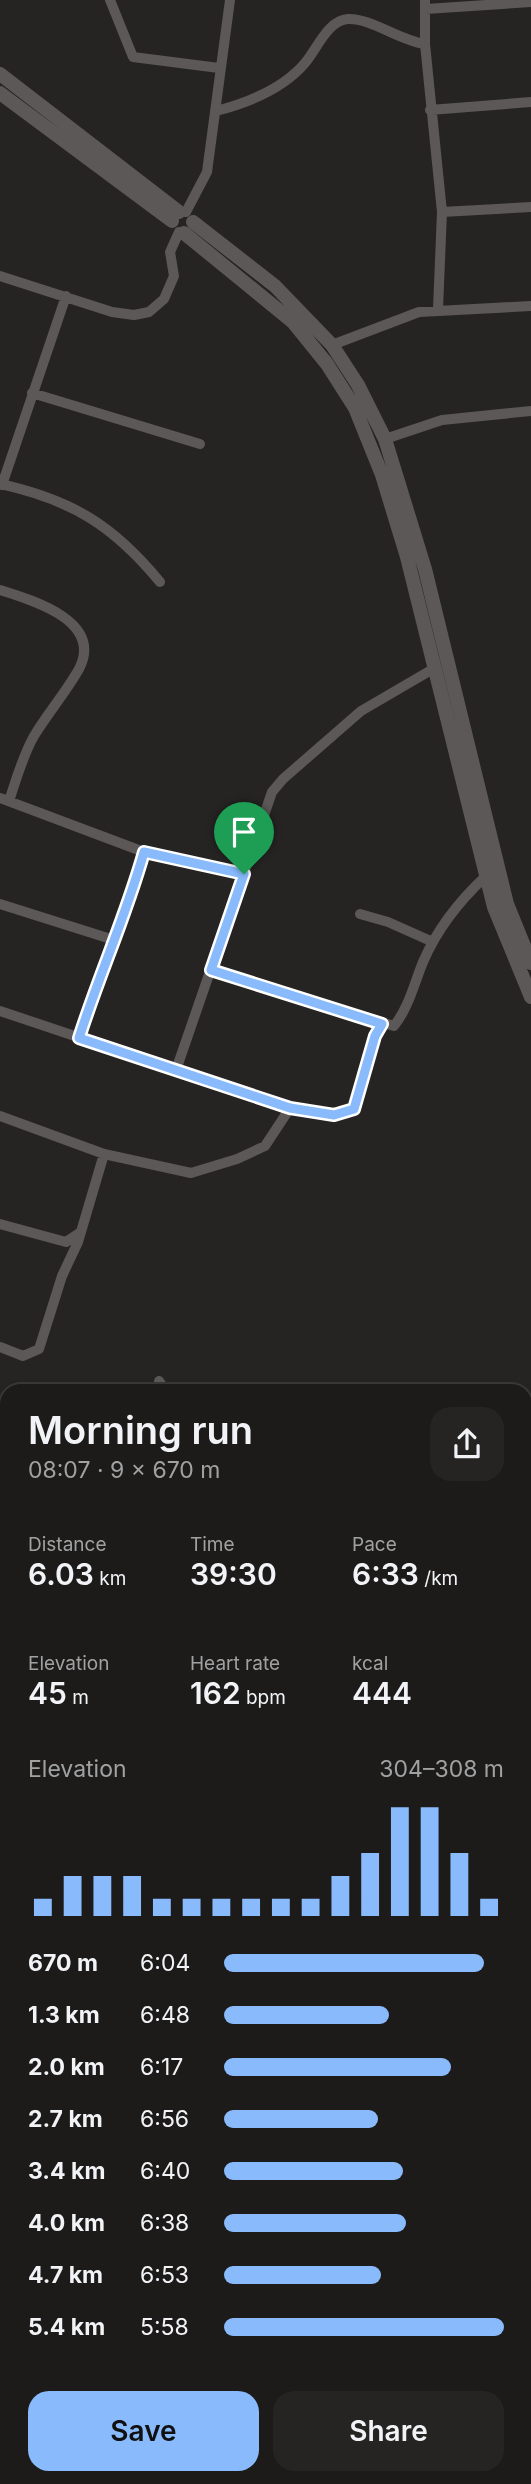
<!DOCTYPE html>
<meta charset="utf-8">
<style>
body{margin:0;font-family:Inter,sans-serif;background:#252423;color:#f1f3f6;height:100vh;display:flex;flex-direction:column;font-size:26px;white-space:nowrap}
*{box-sizing:border-box;margin:0}
p{font-size:23px;color:#a0a1a2}
.icon{flex:none;width:38px;height:38px;fill:none;stroke:currentColor;stroke-width:2;stroke-linecap:round;stroke-linejoin:round}
.map{position:relative;flex:1;overflow:hidden}
.drawer{position:absolute;left:0px;top:1384px;width:532px;height:1101px;display:flex;flex-direction:column;background:#1c1b1a;border-radius:21px 21px 0 0;box-shadow:0 4px 10px #0003,0 0 0 2px #3a3939}
.drawer>*{flex:none}
.pin{position:absolute;display:grid;place-items:center;width:60px;height:60px;color:#fff;margin:-72px -30px;border-radius:50% 50% 50% 0;rotate:-45deg;box-shadow:0 0 7px #0007}
.pin .icon{rotate:45deg}
.round{display:grid;place-items:center;flex:none;width:74px;height:74px;border-radius:21px;background:#252423}
.head{display:flex;align-items:center;justify-content:space-between;height:119px;padding:0 28px}
h1{font-size:38px;font-weight:600;line-height:52px}
.figures{display:grid;grid-template-columns:repeat(3,1fr);gap:10px;height:119px;padding:7px 28px}
.figures div{display:grid;align-content:center}
.figures b{font-size:30px;font-weight:600}
.figures small{font-size:19px;font-weight:400}
.figures p{font-size:19px}
.chart{height:196px;padding:14px 28px}
.chart p{display:flex;justify-content:space-between}
.chart svg{width:100%;height:126px;margin-top:7px;stroke:#88bafc;stroke-width:6}
.cta{display:flex;gap:14px;margin-top:auto;padding:14px 28px}
.cta a{flex:1;height:80px;border-radius:21px;background:#88bafc;color:#111;font-size:28px;font-weight:600;line-height:80px;text-align:center}
.cta a+a{background:#252423;color:#f1f3f6}
ul{padding:0 28px;list-style:none;font-size:23px}
li{display:grid;grid-template-columns:112px 84px 1fr;align-items:center;height:52px}
li i{height:18px;border-radius:9px;background:#88bafc}
.map>svg:first-child{display:block}
</style>
<div class="map">
<svg width="531" height="2484" viewBox="0 0 531 2484">
<rect width="100%" height="100%" fill="#262423"/>
<g fill="none" stroke-linecap="round" stroke-linejoin="round">
<!-- street -->
<path stroke="#5b5857" stroke-width="10" d="M110,0l23,57 86,11
M425,0v44l17,168 -4,97
M426,9l105,-7
M430,110l101,-8
M216,111c31,-8 67,-22 89,-48 12,-14 23,-43 43,-44 23,-1 52,22 77,25
M186,212l21,-40 23,-172
M442,212l89,-5
M0,276l112,36 22,3 15,-3 15,-13 10,-23 -4,-24 9,-20
M332,345l87,-33 112,-6
M32,393l168,51
M385,439l57,-19 89,-9
M0,484c72,16 113,41 160,98
M2,485l64,-189
M0,590c32,10 104,31 79,79 -13,23 -31,44 -45,67 -11,19 -18,44 -25,65
M0,798l144,54 100,22
M0,904l114,36
M360,914l28,8 45,20
M211,970l183,56c15,-19 20,-42 29,-64 15,-35 36,-61 63,-86
M0,1011l290,97 44,6 20,-5 21,-73 7,-12
M79,1038c20,-63 47,-122 65,-186
M176,1070l96,-278 11,-13 78,-68 72,-42
M0,1116l104,38 87,19 46,-14 28,-13 25,-38
M0,1224l66,18 15,-10
M0,1347l23,9 16,-7 23,-73 16,-34 26,-88
M159,1381l7,10
M525,1484l6,12
M0,1531l7,15
M525,1542l6,-4
M0,1596l7,-2
M525,1699v10
M0,1794l7,9
M525,1897l6,11
M0,2016l7,-3
M0,2086l7,10
M0,2341l7,11
M525,2351l6,-3
M167,2478l5,6
M368,2478l7,6
M227,2484l13,-6
M402,2484l22,-6"/>
<!-- secondary -->
<path stroke="#5b5857" stroke-width="14" d="M0,74l179,138
M0,93l172,128
M193,222l82,64 57,59 26,40 27,54 40,130 82,335 24,59
M184,233l109,89 34,42 28,44 27,67 25,82 87,350 37,90"/>
<!-- primary -->
<path stroke="#b87660" stroke-width="14" d="M525,1998l6,-6
M525,2014l6,-5
M0,2361l7,-4
M0,2376l7,-4"/>
</g>
<g fill="none" stroke-linecap="round" stroke-linejoin="round">
<!-- route casing -->
<g stroke="#fff" stroke-width="14">
<path id="route" d="M144,852l100,22 -33,96 171,54 -7,12 -21,73 -20,6 -44,-7 -211,-70c20,-63 47,-122 65,-186z"/>
</g>
<!-- route -->
<use href="#route" stroke="#88bafc" stroke-width="9"/>
</g>
</svg>
<div class="pin" style="left:244px;top:874px;background:#1e9e55"><svg class="icon" aria-label="arrive" viewBox="0 0 24 24"><path d="M6 21V4h12l-3 4 3 4H6"/></svg></div>
<section class="drawer">
<div class="head"><div><h1>Morning run</h1><p>08:07 · 9 × 670 m</p></div><a class="round"><svg class="icon" aria-label="share" viewBox="0 0 24 24"><path d="M12 15V3M7 8l5-5 5 5M5 13v7h14v-7"/></svg></a></div>
<div class="figures">
<div><p>Distance</p><b>6.03<small> km</small></b></div>
<div><p>Time</p><b>39:30</b></div>
<div><p>Pace</p><b>6:33<small> /km</small></b></div>
</div>
<div class="figures">
<div><p>Elevation</p><b>45<small> m</small></b></div>
<div><p>Heart rate</p><b>162<small> bpm</small></b></div>
<div><p>kcal</p><b>444</b></div>
</div>
<div class="chart"><p><span>Elevation</span>304–308 m</p>
<svg viewBox="0 0 160 44" preserveAspectRatio="none"><path d="M5 44V38M15 44V30M25 44V30M35 44V30M45 44V38M55 44V38M65 44V38M75 44V38M85 44V38M95 44V38M105 44V30M115 44V22M125 44V6M135 44V6M145 44V22M155 44V38"/></svg>
</div>
<ul>
<li><b>670 m</b>6:04<i style="width:93%"></i></li>
<li><b>1.3 km</b>6:48<i style="width:59%"></i></li>
<li><b>2.0 km</b>6:17<i style="width:81%"></i></li>
<li><b>2.7 km</b>6:56<i style="width:55%"></i></li>
<li><b>3.4 km</b>6:40<i style="width:64%"></i></li>
<li><b>4.0 km</b>6:38<i style="width:65%"></i></li>
<li><b>4.7 km</b>6:53<i style="width:56%"></i></li>
<li><b>5.4 km</b>5:58<i style="width:100%"></i></li>
</ul>
<div class="cta"><a>Save</a><a>Share</a></div>
</section>
</div>
